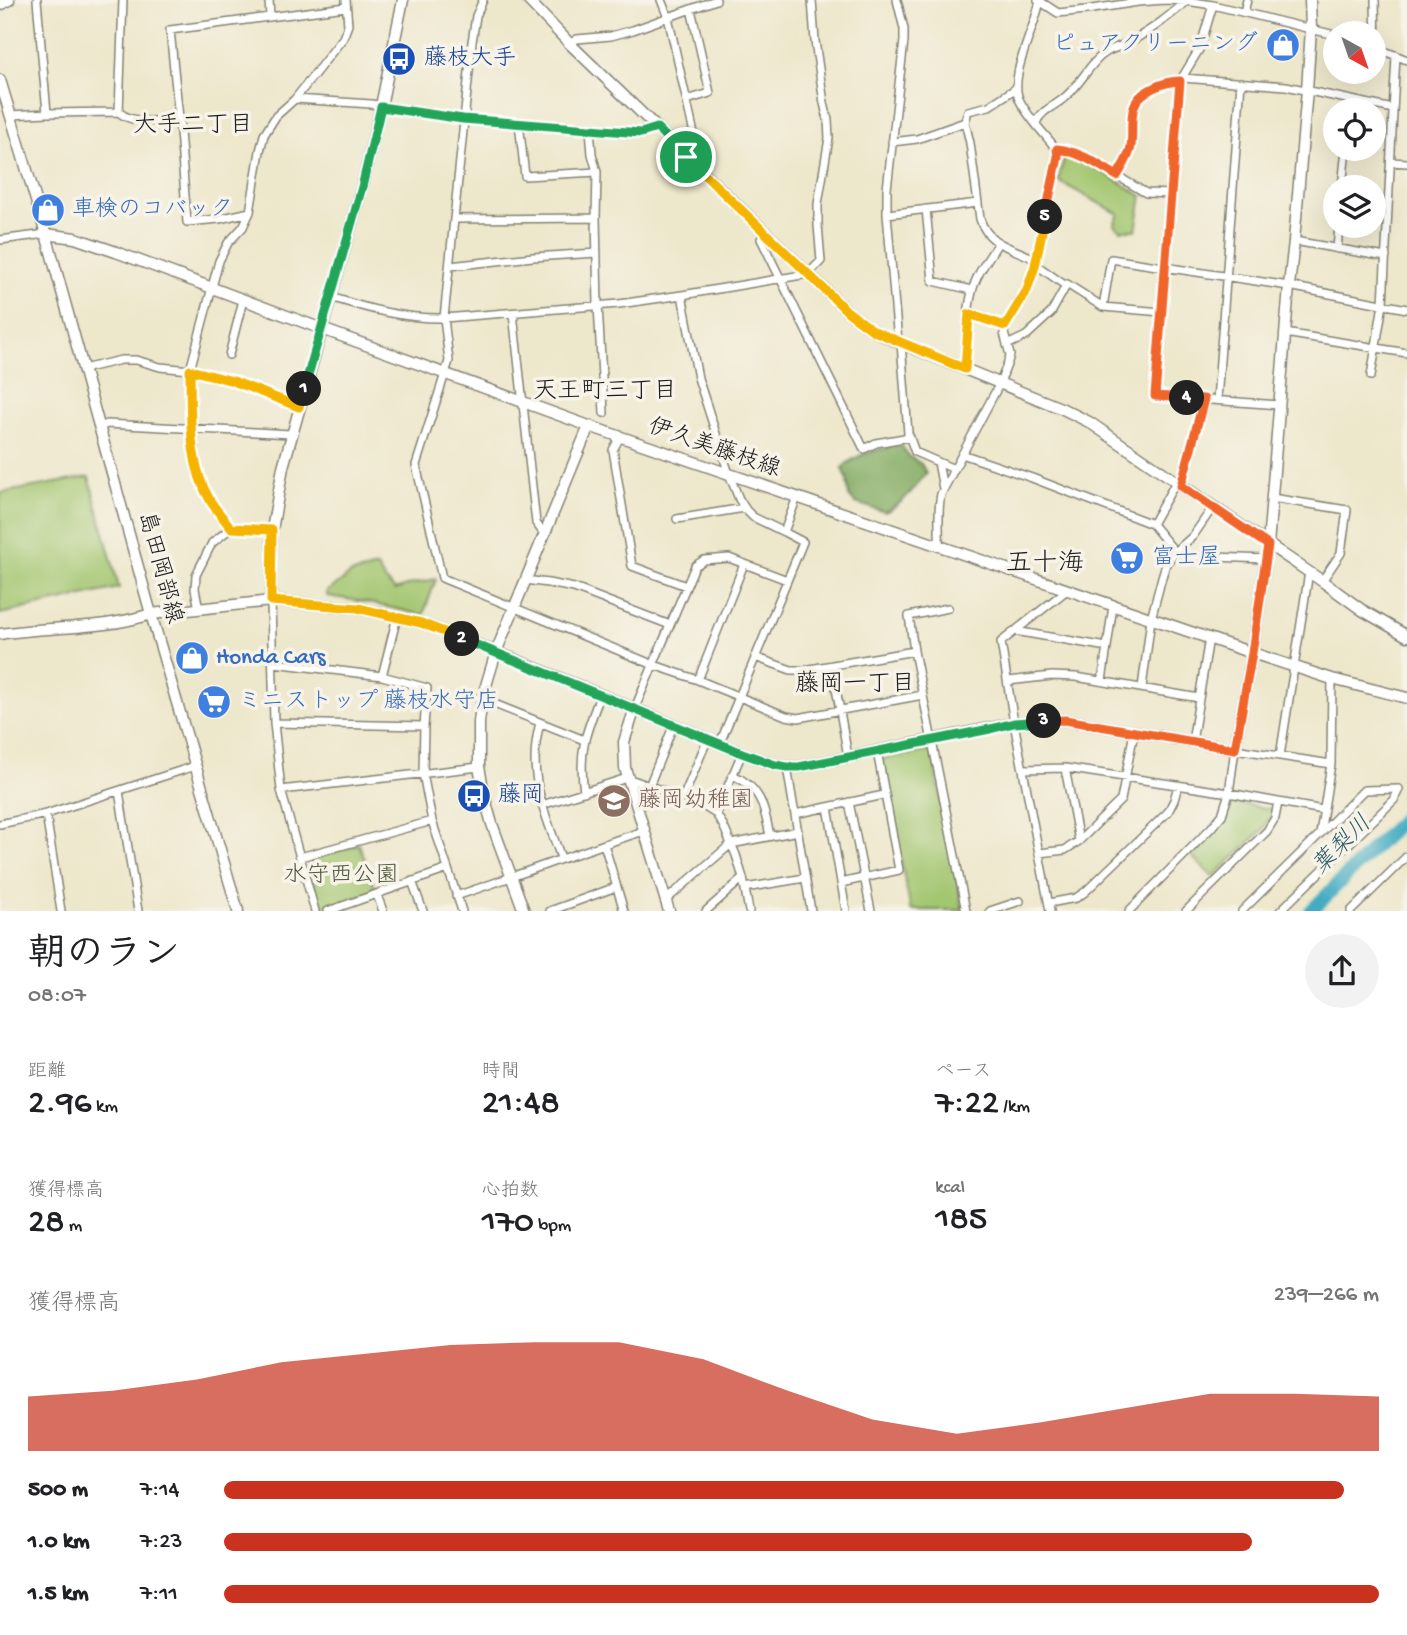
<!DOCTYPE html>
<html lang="ja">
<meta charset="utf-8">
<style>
body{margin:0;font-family:"Gochi Hand","Klee One",sans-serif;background:#f2f2f2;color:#202124;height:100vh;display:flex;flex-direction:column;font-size:26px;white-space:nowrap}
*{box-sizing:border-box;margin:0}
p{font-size:23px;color:#757577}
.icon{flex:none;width:38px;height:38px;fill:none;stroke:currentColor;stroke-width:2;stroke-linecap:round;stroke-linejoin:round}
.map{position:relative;height:911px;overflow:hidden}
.sheet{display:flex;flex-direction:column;background:#fff;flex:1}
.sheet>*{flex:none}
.needle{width:46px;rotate:140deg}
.controls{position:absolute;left:1323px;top:21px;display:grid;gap:14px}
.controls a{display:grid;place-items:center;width:63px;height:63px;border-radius:50%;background:#fff;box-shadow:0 7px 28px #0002;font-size:35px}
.pin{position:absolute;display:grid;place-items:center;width:60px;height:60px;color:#fff;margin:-30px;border:4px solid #fff;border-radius:50%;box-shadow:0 2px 7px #0007}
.km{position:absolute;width:35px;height:35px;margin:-18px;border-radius:50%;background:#222;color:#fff;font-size:19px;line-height:35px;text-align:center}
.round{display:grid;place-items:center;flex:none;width:74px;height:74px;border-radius:37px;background:#f2f2f2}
.summary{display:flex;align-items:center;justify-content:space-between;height:119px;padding:0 28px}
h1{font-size:38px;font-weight:600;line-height:52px}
.stats{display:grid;grid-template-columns:repeat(3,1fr);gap:10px;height:119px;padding:7px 28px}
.stats div{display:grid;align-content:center}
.stats b{font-size:35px;font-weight:600}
.stats small{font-size:19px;font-weight:400}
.stats p{font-size:19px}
.chart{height:196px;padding:14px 28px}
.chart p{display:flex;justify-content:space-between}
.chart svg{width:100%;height:126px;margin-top:7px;fill:#c8321e;opacity:.7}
ul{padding:0 28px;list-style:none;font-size:23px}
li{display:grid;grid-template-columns:112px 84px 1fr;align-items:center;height:52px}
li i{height:18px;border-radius:9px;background:#c8321e}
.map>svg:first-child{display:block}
</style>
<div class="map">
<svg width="1407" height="911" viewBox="0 0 1407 911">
<rect width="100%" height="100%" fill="#f7f3e8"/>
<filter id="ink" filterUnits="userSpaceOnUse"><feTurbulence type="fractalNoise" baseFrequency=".0143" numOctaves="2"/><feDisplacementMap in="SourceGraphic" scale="14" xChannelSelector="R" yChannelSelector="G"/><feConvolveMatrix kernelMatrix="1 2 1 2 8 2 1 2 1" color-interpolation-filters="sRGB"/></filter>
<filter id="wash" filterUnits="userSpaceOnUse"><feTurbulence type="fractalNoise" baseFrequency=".00686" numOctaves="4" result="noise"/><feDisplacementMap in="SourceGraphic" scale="28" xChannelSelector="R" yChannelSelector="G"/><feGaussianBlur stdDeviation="1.57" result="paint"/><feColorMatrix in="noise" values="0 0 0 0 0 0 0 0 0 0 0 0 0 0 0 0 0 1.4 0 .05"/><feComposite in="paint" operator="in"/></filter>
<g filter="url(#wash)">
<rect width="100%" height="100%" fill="#ede7cb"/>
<!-- green -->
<path fill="#a3c66f" stroke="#607146" stroke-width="2" d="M1065,155l35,15 42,26 -6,34h-15l-7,-5 5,-11 -61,-33z
M89,477l30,111 -119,26v-121z
M377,567l7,12 11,11 17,-6 24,-5 -13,36 -58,-13 -38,-6v-5l13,-8 10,-9z
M930,751l2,1 31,158h-52l-31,-148 3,-3z
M1234,802l40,8 -11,20 -50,47 -23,-22 25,-26z
M359,844l17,46 -38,14 -17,3 -14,-46 2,-2z"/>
<!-- forest -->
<path fill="#82ab62" stroke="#4f643f" stroke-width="2" d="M901,445l9,12 11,7 5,9c-11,15 -24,32 -41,39l-30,-9 -6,-7 -2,-18 -5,-10c16,-16 39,-19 59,-23z"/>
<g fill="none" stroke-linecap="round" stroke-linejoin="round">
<!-- river -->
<path stroke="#43acc3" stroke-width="14" d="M1311,911l96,-96"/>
</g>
</g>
<g filter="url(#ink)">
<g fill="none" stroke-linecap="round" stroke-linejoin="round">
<!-- street casing -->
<g stroke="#848274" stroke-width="10">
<path id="street" d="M37,0l10,113
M269,0l1,17
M483,0l-7,16 -4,26 -28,276 5,43 -33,104 26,113 212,87 44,15 88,36 12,2 125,-23
M661,0l7,17 27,121 -9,19
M897,0l7,29v12l-17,148v25l11,128
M1038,0l20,13 28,-3 52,-8 26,-2 22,1 27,4 122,30
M1375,0l1,48
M1213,5l-13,43 -20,33 -25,315 125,9
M1244,12l3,-12
M570,44l7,-5 34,-3 22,-6 83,-30
M1374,47l33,13
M1183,78l103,8 107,23
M1015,89l-26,17 -21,5 -3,11 5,21 10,76c9,28 34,28 56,41
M295,99l76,5 92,15 178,14 16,-5
M687,100l23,-7 -19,-84
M119,112l4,-112
M11,115l36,-2 72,-1c12,12 44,10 60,6l-9,-88 176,-23
M179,118l8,104 32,-3 31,-7
M519,123l6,53 72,-4
M1036,123c5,-13 18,-16 28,-25 17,-13 25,-36 44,-47 8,-4 17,-6 25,-11 19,-10 36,-24 53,-38
M590,129l2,25 5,18 -1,46 2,87 6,108
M892,142l25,-3 48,-17
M1057,150h6l29,11 54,32 25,1
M1391,162l16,1
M1117,176c5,-9 13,-20 14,-30 2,-13 0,-27 3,-39 4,-15 32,-26 46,-26
M1342,187l4,-38
M926,209l7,72 39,9
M887,214l91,-11
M454,219l142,-1
M765,233l-4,6 103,210 12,-6 34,-6
M0,240l46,-6
M1294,241l92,16
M1337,249l2,-23
M1035,264l31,22
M450,266l83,-9 64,-4
M682,295l16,83 31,96 10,25 7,11 7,7 31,15
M331,297c37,12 74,22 113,21l175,-14 63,-9 126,-21 13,-13 -3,-36v-21l11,-66 -1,-18 -4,-17 -9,-62 -3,-41
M1103,307l8,-48 178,27 118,23
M513,313l23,210 9,12
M969,314l36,12
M1285,333l122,20
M901,343l7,90 7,19 39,17
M1007,345l19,-9 25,-23 16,-29 36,23 59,5
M229,355l14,-55
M83,369l38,-9h15l24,7 30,3 43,11 66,26
M965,369c1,-26 1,-53 7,-77 4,-18 17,-34 26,-49
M1371,376l12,-72 13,-249
M1217,400l24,-318
M100,427l7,-3 184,10
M620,437l-7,13 19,116 54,20
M962,454l70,24 120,46
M938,462l5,27
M1176,482l-24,42 23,28 14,4 77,3
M1181,486l23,-87
M1272,498l75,12 -6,43 -19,28
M677,519l67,-11
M231,528l-20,-26 -14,-30 -6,-44 -1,-58 29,-109 9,-18 15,-16 7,-15 10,-61 4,-16 12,-19 19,-17 48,-61 5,-13 -2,-25
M939,546c1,-18 -2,-34 2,-52l59,-111 8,-21 2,-7 -6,-22 1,-7 22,-36 8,-24 23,-109 -1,-7c-12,-16 -28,-31 -37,-49 -13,-23 16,-74 20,-101
M525,580l23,3 26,5 96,37
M271,601l3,122 7,67 34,121
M948,608l-39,8 5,35 52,260
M199,609l-4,-20 1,-14 16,-32 19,-15 41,2
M397,617l-15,59 45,12 -3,38 -1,47 9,48 30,90
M1015,631l92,16
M755,657l36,13h13l110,-19
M274,663l108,13
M832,665l16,92
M698,680l46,-116
M1008,681l44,-5 24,1 123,21
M1102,681l11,-75
M1142,688l9,-69 11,-42 4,-13 9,-12 18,-16 20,-29
M482,699l102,41
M635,708l60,-142 9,-6 25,-2 58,22
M274,723l150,3
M540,723c-14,52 4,87 21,135
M1192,742l17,-104
M720,743l83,-201 -19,-10 13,-35
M1280,756l29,-184
M787,767l24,144
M1065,768l14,73
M1024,769l41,-1 164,25 94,17
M733,775c29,14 31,32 37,61
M649,786l25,-62
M281,790l198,-23
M119,791l19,120
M584,792c-6,-41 2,-61 17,-98
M683,798l25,-60
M849,802l22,109
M542,805l85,-27 73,26 16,10 7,11 13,30 7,23 6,33
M828,807l18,104
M46,814l15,97
M716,814l26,-61
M795,814l89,-19
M0,824l46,-10 149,-48
M604,844l20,67
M1039,853l26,-3 14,-9 42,-41 13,-68
M300,857l132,-36
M412,881l11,30
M841,883l58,-13 -22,-119
M745,888l60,-10
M377,895l6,16
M456,896c63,-21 125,-45 188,-65
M666,900l65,-56 67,-13
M1049,903l27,-5 9,-6 83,-80 6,-12 4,-14
M328,911l120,-42
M550,911l66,-24
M706,911l37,-33
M990,911l30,-10
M1050,911l-36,-188 -13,-81 66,-52
M1129,911l82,-83 11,-13 7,-22 6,-44 96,15
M1186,911l81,-80 8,-13 3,-16
M1242,911l78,-77 11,-70 1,-85
M1280,911l114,-111 5,-11 -35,1 -44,44
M1351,911l56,-55"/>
</g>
<!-- secondary casing -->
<g stroke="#848274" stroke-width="13">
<path id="secondary" d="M528,0l42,44 278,268 26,19 24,11 165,67 26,13 233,159 40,29 45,26
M0,5l9,-5
M0,80l46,154 105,380 87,297
M46,234l29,4 41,14 206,77 267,97 663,227 80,26 75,19
M271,601l1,-71 11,-63 79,-280 19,-81 22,-106
M0,634c50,-8 103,-4 151,-20l120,-13 87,7 39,9 24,6 75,29 246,101 33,12 12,2h12l215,-44 51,-3 170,29 17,-96 16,-108 21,-259 5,-45 13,-151 4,-61 -1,-29
M635,708l-11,34 1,26 44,143
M524,911l-32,-87 -7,-25 -6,-32v-45l3,-23 14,-47 93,-226"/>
</g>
<!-- street -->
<use href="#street" stroke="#fff" stroke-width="7"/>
<!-- secondary -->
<use href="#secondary" stroke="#fff" stroke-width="10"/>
</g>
</g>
<g fill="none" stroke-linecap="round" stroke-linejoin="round" filter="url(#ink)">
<!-- split-1 casing -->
<g stroke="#fff" stroke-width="14">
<path id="split-1" d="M304,389l58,-202 19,-80 82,12 178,14 16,-5 29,29"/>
</g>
<!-- split-2 casing -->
<g stroke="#fff" stroke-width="14">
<path id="split-2" d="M304,389l-5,18 -66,-26 -43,-11c1,44 -3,93 21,132 6,9 14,18 20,26l41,2 -1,71 87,7 63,15 41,16"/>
</g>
<!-- split-3 casing -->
<g stroke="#fff" stroke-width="14">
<path id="split-3" d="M462,639l280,114 33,12 12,2h12l191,-38 24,-6 30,-2"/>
</g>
<!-- split-4 casing -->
<g stroke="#fff" stroke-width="14">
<path id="split-4" d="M1044,721l21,-1 170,29 17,-96 16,-108 -87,-59 23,-87 -17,-1"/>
</g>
<!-- split-5 casing -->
<g stroke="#fff" stroke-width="14">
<path id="split-5" d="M1045,217l13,-60 -1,-8c22,2 42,16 60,27 5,-9 13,-20 14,-30 2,-13 -1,-27 3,-39 4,-16 32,-26 46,-26l-25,315 32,2"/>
</g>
<!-- split-6 casing -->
<g stroke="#fff" stroke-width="14">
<path id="split-6" d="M686,157l162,155 26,19 91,38 4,-55 36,12 22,-36 8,-24 10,-49"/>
</g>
<!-- split-1 -->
<use href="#split-1" stroke="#22a559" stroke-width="9"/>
<!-- split-2 -->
<use href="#split-2" stroke="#f5b400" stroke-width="9"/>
<!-- split-3 -->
<use href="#split-3" stroke="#22a559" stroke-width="9"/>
<!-- split-4 -->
<use href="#split-4" stroke="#f0652b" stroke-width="9"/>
<!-- split-5 -->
<use href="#split-5" stroke="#f0652b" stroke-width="9"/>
<!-- split-6 -->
<use href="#split-6" stroke="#f5b400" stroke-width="9"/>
</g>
<!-- icons -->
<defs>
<g id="shop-disc" transform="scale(1.75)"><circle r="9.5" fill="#3f7fe0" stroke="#f7f3e8"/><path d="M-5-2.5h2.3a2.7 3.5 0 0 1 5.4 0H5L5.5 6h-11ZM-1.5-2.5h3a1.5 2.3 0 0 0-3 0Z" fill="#fff"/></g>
<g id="bus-disc" transform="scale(1.75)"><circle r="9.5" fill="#1a4fb4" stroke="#f7f3e8"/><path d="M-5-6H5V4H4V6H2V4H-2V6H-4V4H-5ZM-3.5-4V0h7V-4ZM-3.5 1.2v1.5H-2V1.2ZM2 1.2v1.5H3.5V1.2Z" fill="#fff"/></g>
<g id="supermarket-disc" transform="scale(1.75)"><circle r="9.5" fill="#3f7fe0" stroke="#f7f3e8"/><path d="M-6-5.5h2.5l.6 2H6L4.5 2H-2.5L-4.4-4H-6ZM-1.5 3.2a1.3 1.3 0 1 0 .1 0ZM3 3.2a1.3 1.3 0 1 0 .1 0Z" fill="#fff"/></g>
<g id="school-disc" transform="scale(1.75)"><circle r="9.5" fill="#8d6e63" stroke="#f7f3e8"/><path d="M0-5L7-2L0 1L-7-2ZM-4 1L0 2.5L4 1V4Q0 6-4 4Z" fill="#fff"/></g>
</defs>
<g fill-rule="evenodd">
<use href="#shop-disc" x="1283" y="45"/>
<use href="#bus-disc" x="399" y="59"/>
<use href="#shop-disc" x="48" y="210"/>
<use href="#supermarket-disc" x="1127" y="558"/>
<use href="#shop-disc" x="192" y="658"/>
<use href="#supermarket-disc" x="214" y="702"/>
<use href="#bus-disc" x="474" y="796"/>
<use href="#school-disc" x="614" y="801"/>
</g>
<g text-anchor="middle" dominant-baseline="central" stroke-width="7" stroke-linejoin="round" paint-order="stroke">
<!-- shop labels -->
<g font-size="23" fill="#366cbe" stroke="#f7f3e8" text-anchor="start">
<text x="1258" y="45" text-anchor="end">ピュアクリーニング</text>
<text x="72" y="210">車検のコバック</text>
<text x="1152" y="558">富士屋</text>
<text x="216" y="658">Honda Cars</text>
<text x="238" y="702">ミニストップ 藤枝水守店</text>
</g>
<!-- transit labels -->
<g font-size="23" fill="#164399" stroke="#f7f3e8" text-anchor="start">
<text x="424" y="59">藤枝大手</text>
<text x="498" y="796">藤岡</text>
</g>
<!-- street labels -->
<g font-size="23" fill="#1c1c1c" stroke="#f7f3e8">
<text transform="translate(714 449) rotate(19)">伊久美藤枝線</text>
<text transform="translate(159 568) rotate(75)">島田岡部線</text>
</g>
<!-- education labels -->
<g font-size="23" fill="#785e54" stroke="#f7f3e8" text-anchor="start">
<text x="638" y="801">藤岡幼稚園</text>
</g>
<!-- park labels -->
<g font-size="23" fill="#4b5839" stroke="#f7f3e8">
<text x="341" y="876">水守西公園</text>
</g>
<!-- neighbourhood labels -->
<g font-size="24" fill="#1c1c1c" stroke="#f7f3e8">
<text x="193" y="126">大手二丁目</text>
<text x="605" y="392">天王町三丁目</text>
<text x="855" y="685">藤岡一丁目</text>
</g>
<!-- water labels -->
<g font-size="24" font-style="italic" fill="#2e5d67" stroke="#f7f3e8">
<text transform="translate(1343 846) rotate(-45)">葉梨川</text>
</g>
<!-- quarter labels -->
<g font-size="26" fill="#1c1c1c" stroke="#f7f3e8">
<text x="1045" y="565">五十海</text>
</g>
</g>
</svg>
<div class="controls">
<a><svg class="needle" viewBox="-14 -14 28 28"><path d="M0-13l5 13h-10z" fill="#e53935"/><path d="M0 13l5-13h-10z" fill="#757577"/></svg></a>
<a><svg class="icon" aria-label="locate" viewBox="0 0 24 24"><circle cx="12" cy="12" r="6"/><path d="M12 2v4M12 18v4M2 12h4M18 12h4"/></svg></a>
<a><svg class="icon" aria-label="layers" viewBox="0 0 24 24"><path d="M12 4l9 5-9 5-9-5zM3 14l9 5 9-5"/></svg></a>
</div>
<div class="pin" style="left:686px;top:157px;background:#1e9e55"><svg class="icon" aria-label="arrive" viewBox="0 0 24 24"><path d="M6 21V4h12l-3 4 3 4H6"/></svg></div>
<b class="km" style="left:304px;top:389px">1</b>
<b class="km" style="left:462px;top:639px">2</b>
<b class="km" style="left:1044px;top:721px">3</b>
<b class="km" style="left:1187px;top:398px">4</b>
<b class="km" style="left:1045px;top:217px">5</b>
</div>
<section class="sheet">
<div class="summary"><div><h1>朝のラン</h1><p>08:07</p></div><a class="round"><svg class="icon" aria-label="share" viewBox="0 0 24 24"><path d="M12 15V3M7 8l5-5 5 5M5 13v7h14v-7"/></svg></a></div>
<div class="stats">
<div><p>距離</p><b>2.96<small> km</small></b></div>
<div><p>時間</p><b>21:48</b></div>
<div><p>ペース</p><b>7:22<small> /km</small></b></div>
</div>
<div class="stats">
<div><p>獲得標高</p><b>28<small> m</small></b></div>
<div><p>心拍数</p><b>170<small> bpm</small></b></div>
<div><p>kcal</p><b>185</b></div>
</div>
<div class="chart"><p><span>獲得標高</span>239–266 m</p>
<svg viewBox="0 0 160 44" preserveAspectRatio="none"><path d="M0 44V25L10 23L20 19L30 13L40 10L50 7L60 6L70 6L80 12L90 23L100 33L110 38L120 34L130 29L140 24L150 24L160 25V44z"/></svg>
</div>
<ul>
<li><b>500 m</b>7:14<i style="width:97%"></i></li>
<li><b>1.0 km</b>7:23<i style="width:89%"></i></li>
<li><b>1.5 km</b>7:11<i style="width:100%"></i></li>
</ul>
</section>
